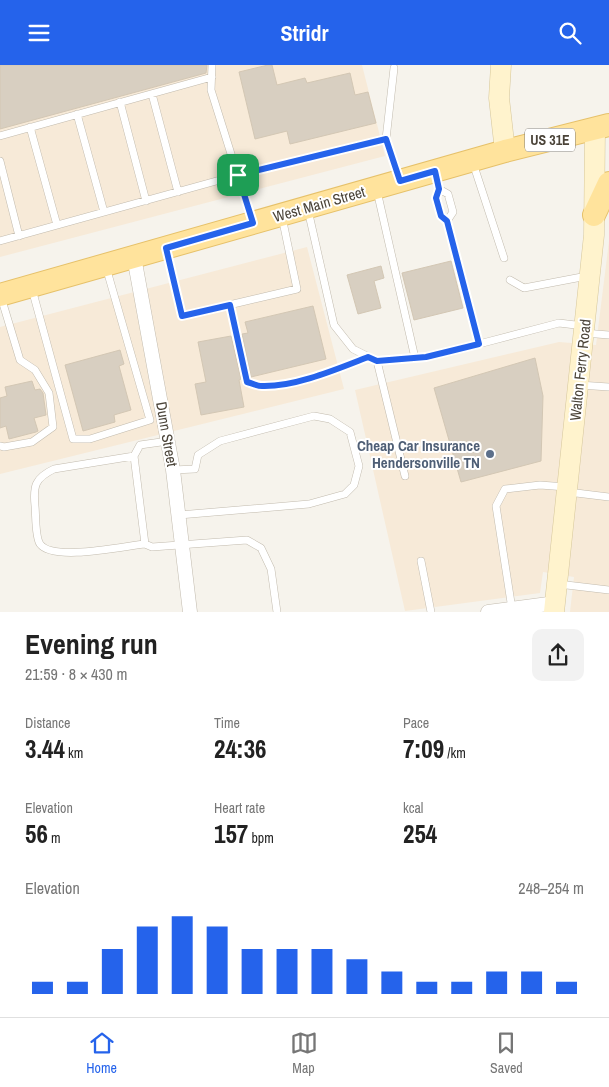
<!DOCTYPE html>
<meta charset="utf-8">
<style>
body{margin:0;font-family:"Archivo Narrow",sans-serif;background:#f2f2f2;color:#222;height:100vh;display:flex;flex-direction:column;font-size:19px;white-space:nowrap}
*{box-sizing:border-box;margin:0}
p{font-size:16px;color:#767676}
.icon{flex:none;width:28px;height:28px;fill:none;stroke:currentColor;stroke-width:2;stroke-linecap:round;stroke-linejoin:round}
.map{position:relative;height:547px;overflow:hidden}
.side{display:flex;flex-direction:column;background:#fff;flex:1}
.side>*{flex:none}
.pin{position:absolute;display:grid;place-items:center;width:42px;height:42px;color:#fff;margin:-21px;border-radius:10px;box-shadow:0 2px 8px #0006}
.round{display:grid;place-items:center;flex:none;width:52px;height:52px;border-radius:10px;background:#f2f2f2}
.overview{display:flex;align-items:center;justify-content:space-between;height:85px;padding:0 25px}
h1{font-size:28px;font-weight:700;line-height:38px}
.metrics{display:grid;grid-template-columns:repeat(3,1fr);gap:8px;height:85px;padding:5px 25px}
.metrics div{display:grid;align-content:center}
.metrics b{font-size:25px;font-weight:700}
.metrics small{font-size:14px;font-weight:400}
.metrics p{font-size:14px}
.chart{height:140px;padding:10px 25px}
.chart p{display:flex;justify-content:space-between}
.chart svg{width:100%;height:90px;margin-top:5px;stroke:#2563eb;stroke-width:6}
header{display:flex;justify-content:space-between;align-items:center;height:65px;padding:0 25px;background:#2563eb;color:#fff;font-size:22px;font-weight:700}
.tabs{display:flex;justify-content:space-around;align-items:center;height:70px;border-top:1px solid #e0e0e0;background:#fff;font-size:14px;color:#767676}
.tabs a{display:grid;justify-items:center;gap:2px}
.tabs .on{color:#2563eb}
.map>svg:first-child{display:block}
</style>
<header><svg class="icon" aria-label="menu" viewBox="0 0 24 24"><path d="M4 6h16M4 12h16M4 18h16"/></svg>Stridr<svg class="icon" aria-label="search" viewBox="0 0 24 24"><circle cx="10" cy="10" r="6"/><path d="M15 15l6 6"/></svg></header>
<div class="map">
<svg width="609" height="547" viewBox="0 0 609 547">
<rect width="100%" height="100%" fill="#f6f3ec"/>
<!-- commercial -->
<path fill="#f7ead8" d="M0,0h362l23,91 -385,101z
M609,176v371h-39l4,-35 -31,-5 -3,21 -135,18 -50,-221 204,-48 37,3z
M307,182l37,142 -344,85v-147z"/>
<!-- building -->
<path fill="#d8cfc1" stroke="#d3c7b4" d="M0,0h207l-1,8 -206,56z
M268,0h4l5,20 28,-7 2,5 43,-10 5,22 13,-3 8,31 -86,21 -3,-13 -32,8 -16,-67z
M451,196l12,47 -49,12 -12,-47z
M381,201l3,12 -10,3 7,27 -23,6 -11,-39z
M313,241l13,53 -75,18 -9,-43 6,-1 -3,-11z
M231,271l10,43 -2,1 5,27 -43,8 -6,-31 11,-2 -8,-40z
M120,285l4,14 -5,2 12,44 -17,5 1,7 -32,9 -18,-66z
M535,293l8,38 -2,65 -80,21 -27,-94z
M32,316l3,9 5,-1 3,4 3,22 -12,3 4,13 -2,1 -27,7 -3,-13 -6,2v-30l7,-2 -2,-9z"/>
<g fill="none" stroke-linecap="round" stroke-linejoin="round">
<!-- lane casing -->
<g stroke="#c2bbae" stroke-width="8">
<path id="lane" d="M212,0l-1,25 41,131
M152,29l26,98
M120,37l26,99
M77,49l27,98
M30,62l27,98
M0,71l212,-59
M386,74l8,-71
M0,96l19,75
M473,98l31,95
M436,109l3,15 -3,9 5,18 6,5 32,123 80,-21 25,3
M439,124l9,5 5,18 -6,9
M377,126l38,167
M308,145l26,115 19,24 24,12 49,-4 53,-13
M0,176l238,-66 148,-36 13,40
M167,186l15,65 115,-27 -15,-72
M510,215l14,8 63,-12
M32,224l41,150h17l60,-19 -44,-153
M230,240l17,77c4,1 10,4 15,4 33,1 75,-17 105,-29
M584,268l25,2
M377,296l28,115
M579,320l30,2
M168,376l-28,4 -6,11 11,88 7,3 95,-7 14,8 10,21 6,43
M0,381l4,1 28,-5 21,-15 -4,-34 -14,-23 -15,-10 -19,-63
M134,391l-80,13c-19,9 -21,17 -19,37 1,9 0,31 5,38 13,18 84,2 105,0
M173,405l22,-1 3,-14 22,-14 94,-25 16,3 20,13 9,34 -5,19 -9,9 -36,10 -130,11
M568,427l41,5
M421,496l10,51
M558,519l51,6
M512,544l-16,-103 9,-17 35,-4 26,2"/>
</g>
<!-- street casing -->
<g stroke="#c2bbae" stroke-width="15">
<path id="street" d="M134,192l39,213 17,142
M488,547l68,-9"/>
</g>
<!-- secondary casing -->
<g stroke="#d6c79b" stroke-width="21">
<path id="secondary" d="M501,0l-2,33 6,53
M554,547l40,-377 1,-107"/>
</g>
<!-- primary casing -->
<g stroke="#e6c16a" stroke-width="24">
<path id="primary" d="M594,150l15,-32
M0,230l505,-144 104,-26"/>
</g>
<!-- lane -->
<use href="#lane" stroke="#fff" stroke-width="7"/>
<!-- street -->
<use href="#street" stroke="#fff" stroke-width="14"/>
<!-- secondary -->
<use href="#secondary" stroke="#fff3cd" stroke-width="20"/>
<!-- primary -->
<use href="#primary" stroke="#ffe39c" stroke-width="22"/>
</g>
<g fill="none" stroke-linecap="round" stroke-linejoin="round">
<!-- route casing -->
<g stroke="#fff" stroke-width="10">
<path id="route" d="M386,74l14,42 35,-10 4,18 -3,9 5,18 6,5 32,123 -53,13 -49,4 -9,-4c-31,12 -73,30 -106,29 -5,0 -11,-3 -15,-4l-17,-77 -48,11 -16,-68 87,-25 -15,-48z"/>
</g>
<!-- route -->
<use href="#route" stroke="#2563eb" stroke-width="6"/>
</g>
<!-- markers -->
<circle fill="#5c6f8a" stroke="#fff" stroke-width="2" cx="490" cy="389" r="5"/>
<g text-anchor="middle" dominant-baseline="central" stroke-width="4" stroke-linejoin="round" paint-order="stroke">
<!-- shield labels -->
<rect fill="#fff" stroke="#817c74" stroke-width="1" x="525" y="63.5" width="50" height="23" rx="4"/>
<g font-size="14" font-weight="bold" fill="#4b4439">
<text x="550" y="75">US 31E</text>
</g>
<!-- street labels -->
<g font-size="15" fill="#4b4439" stroke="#fff">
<text transform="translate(319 139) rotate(-16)">West Main Street</text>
<text transform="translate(580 305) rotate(-84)">Walton Ferry Road</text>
<text transform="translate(167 369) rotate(80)">Dunn Street</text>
</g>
<!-- service labels -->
<g font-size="15" font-weight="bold" fill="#4e5e75" stroke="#fff" text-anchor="end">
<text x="480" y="380">Cheap Car Insurance<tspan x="480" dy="17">Hendersonville TN</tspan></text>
</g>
</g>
</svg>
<div class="pin" style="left:238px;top:110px;background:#1e9e55"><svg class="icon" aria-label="arrive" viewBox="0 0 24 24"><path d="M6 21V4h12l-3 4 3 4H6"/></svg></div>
</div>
<section class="side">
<div class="overview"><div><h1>Evening run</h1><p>21:59 · 8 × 430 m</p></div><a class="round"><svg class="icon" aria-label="share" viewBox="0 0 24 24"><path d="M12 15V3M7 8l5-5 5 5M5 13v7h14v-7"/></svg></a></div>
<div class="metrics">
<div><p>Distance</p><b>3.44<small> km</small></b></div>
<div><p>Time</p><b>24:36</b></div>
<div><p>Pace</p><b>7:09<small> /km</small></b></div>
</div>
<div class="metrics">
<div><p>Elevation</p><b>56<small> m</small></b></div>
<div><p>Heart rate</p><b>157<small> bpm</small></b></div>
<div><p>kcal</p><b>254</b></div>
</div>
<div class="chart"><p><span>Elevation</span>248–254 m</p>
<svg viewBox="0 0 160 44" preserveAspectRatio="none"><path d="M5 44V38M15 44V38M25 44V22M35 44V11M45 44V6M55 44V11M65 44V22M75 44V22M85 44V22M95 44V27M105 44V33M115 44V38M125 44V38M135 44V33M145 44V33M155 44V38"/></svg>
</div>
</section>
<nav class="tabs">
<a class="on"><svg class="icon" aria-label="home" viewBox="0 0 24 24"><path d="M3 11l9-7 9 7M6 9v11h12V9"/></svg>Home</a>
<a><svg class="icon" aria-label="map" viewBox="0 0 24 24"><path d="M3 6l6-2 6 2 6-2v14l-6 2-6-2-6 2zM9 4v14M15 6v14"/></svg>Map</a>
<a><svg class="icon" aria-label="saved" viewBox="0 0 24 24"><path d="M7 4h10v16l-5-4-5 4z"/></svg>Saved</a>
</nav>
